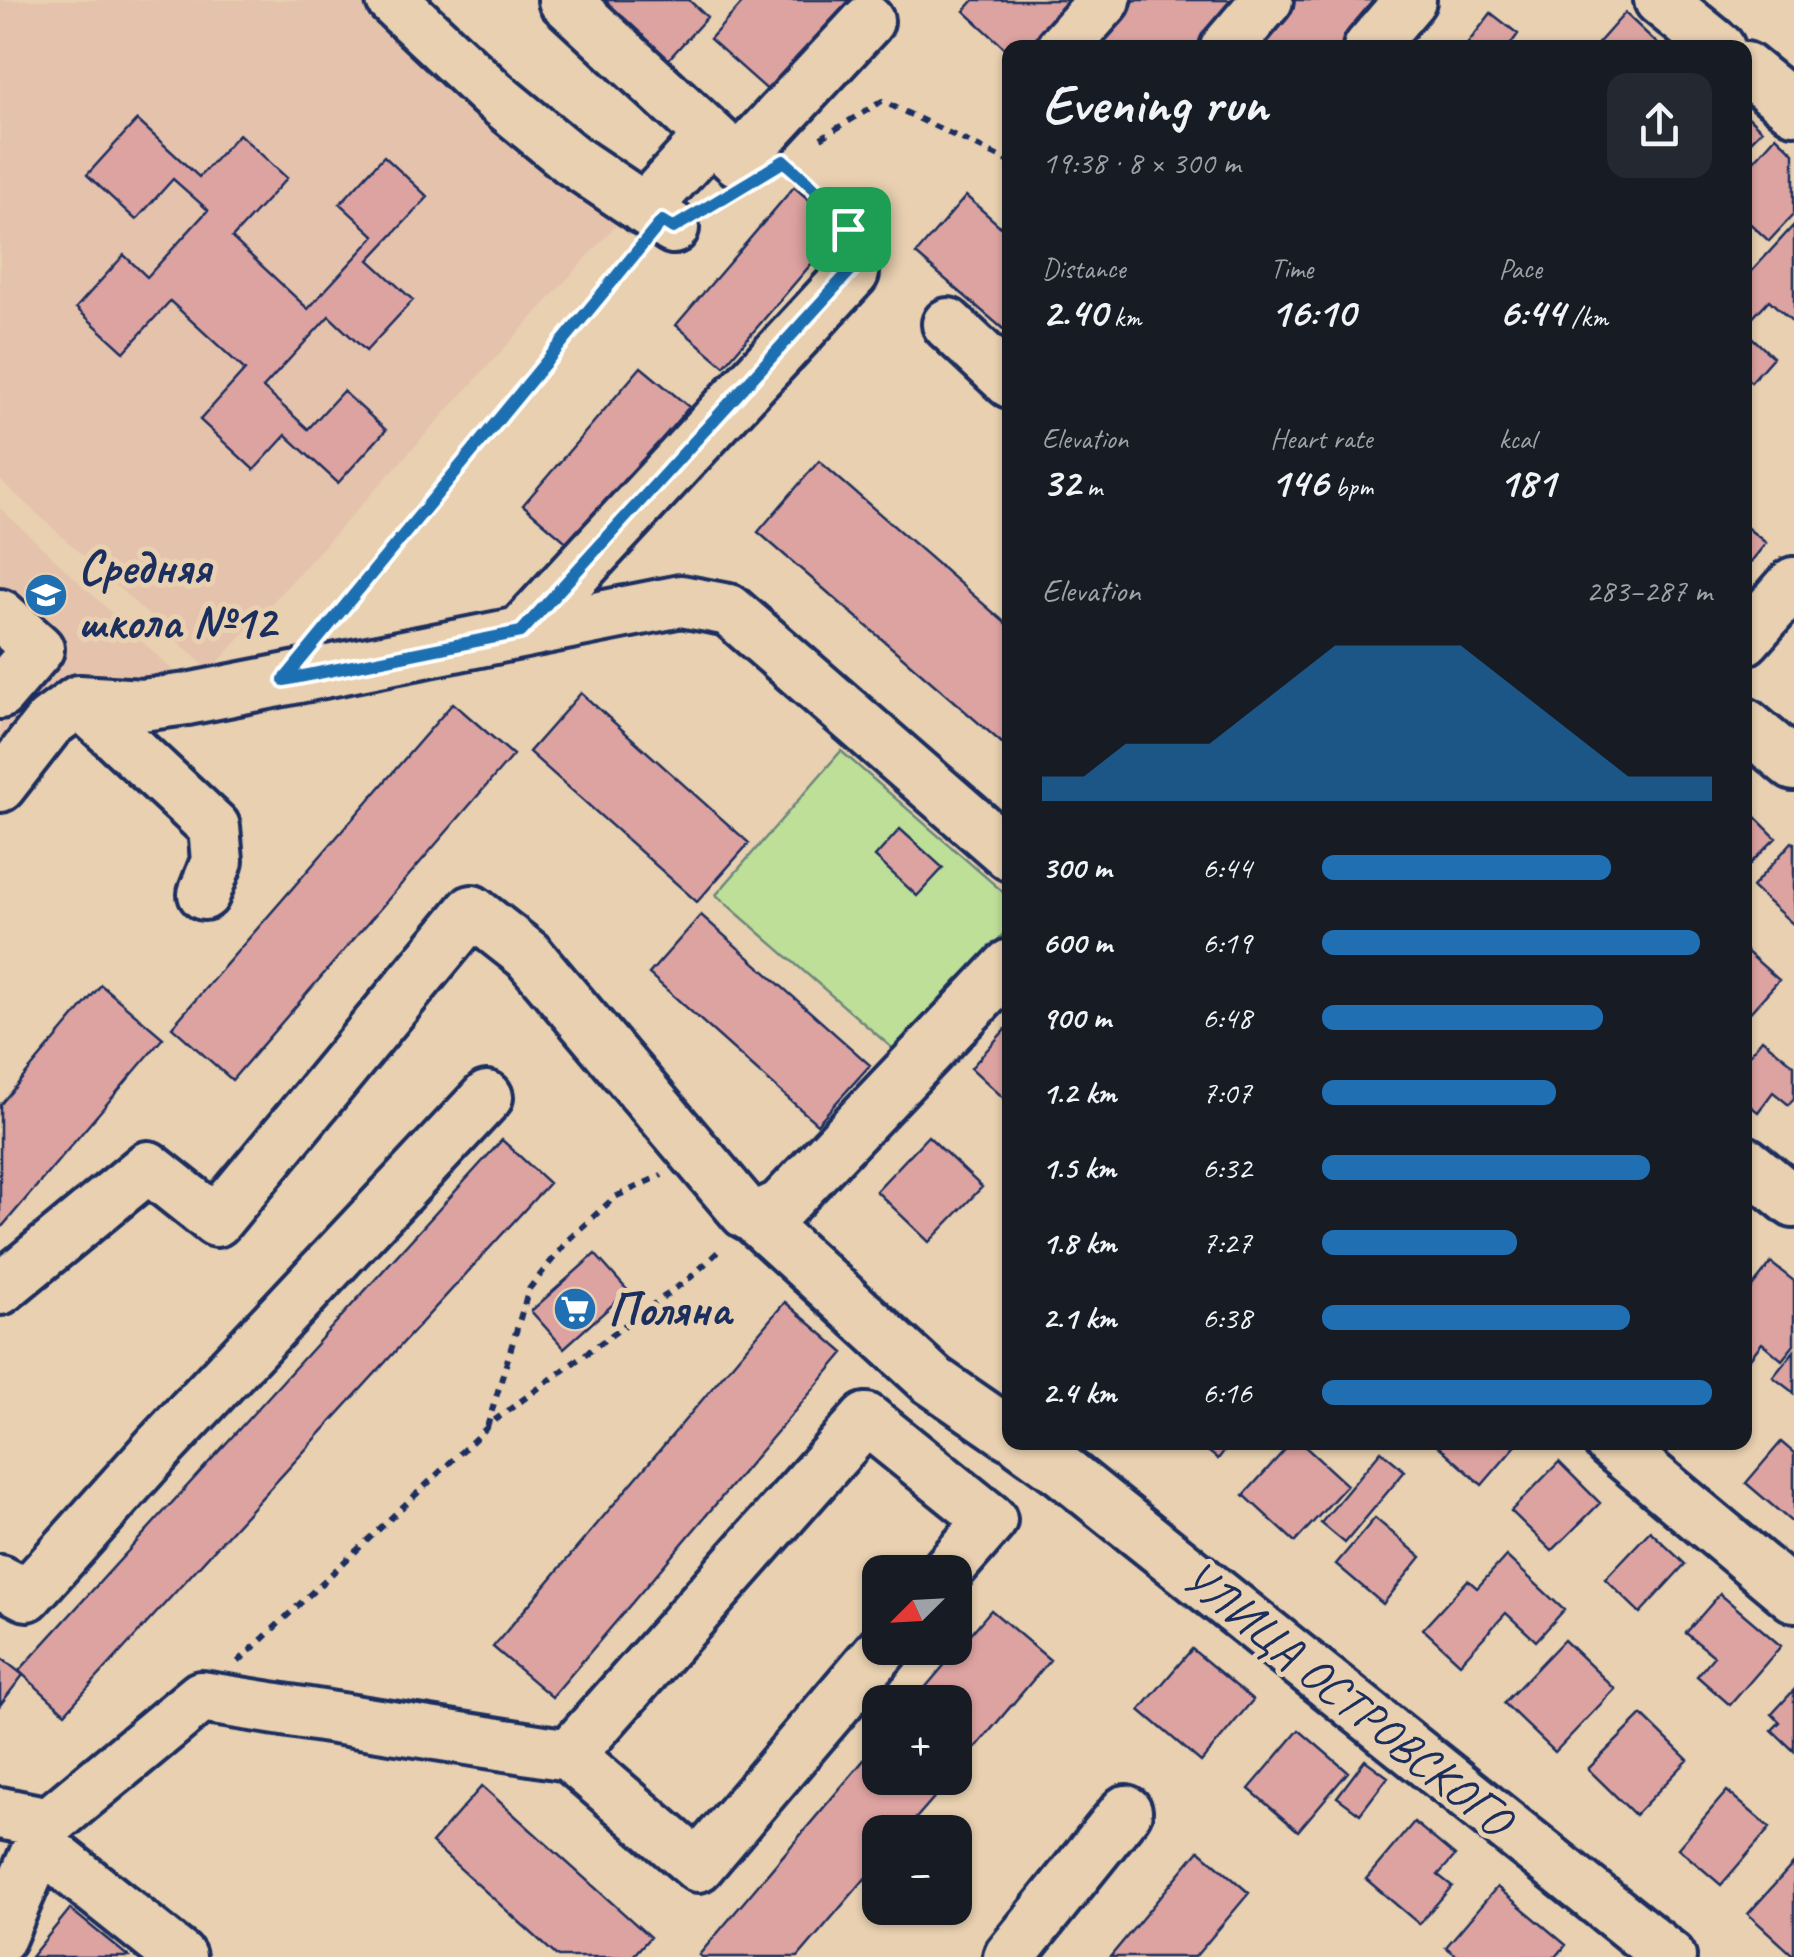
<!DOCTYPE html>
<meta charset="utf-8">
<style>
body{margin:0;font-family:Caveat,sans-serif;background:#242831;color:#f1f3f6;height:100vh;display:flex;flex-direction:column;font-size:38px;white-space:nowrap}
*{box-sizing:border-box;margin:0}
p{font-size:32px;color:#9ea1a6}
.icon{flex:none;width:55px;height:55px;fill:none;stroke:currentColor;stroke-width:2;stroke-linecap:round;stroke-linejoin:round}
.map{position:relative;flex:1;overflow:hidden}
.sheet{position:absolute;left:1002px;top:40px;width:750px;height:1410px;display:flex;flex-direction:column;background:#171b24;border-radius:20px;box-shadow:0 2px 8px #0004}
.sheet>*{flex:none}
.needle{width:65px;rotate:246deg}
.tools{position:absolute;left:862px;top:1555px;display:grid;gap:20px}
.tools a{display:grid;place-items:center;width:110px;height:110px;border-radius:20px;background:#171b24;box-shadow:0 2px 8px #0004;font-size:50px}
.pin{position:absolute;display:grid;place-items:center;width:85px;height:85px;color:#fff;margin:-42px;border-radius:20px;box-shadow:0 5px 15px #0006}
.round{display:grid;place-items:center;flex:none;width:105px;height:105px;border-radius:20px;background:#242831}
.head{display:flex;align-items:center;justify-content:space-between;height:170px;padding:0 40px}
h1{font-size:55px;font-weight:600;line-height:75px}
.figures{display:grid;grid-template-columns:repeat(3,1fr);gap:15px;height:170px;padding:10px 40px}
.figures div{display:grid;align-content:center}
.figures b{font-size:42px;font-weight:600}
.figures small{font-size:28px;font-weight:400}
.figures p{font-size:28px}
.chart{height:280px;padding:20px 40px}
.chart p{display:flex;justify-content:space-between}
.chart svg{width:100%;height:180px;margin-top:10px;fill:#1f6fb2;opacity:.7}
ul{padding:0 40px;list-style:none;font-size:32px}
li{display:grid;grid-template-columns:160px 120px 1fr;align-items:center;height:75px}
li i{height:25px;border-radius:12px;background:#1f6fb2}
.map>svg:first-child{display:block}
</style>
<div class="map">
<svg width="1794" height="1957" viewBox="0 0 1794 1957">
<rect width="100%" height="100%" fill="#e8d0b0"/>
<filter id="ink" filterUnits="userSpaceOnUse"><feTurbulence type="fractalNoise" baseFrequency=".01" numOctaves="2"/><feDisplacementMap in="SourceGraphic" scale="20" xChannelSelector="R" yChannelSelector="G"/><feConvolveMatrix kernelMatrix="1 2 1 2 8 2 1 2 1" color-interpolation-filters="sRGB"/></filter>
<g filter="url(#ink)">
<!-- built -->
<path fill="#e5c2ac" d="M0,0h378l241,222 -409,449 -210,-191z
M0,508l184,173 -184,82z"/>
<!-- green -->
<path fill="#bedf98" stroke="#6c877b" stroke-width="2.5" d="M841,751l169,147v28l-111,128 -183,-159z"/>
<!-- building -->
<path fill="#dda3a1" stroke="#1b2f5e" stroke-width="2.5" d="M580,0h109l18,17 -50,55z
M745,0h125l-90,101 -70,-62z
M974,0h102l-43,48h-23v5l-46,-42z
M1135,0h105l-42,48h-104z
M1291,0h94l-41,48h-94z
M1491,13l27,21 -10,14h-44z
M1625,13l35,33 -2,2h-64z
M1746,115l16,15 -17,17v-30z
M137,120l62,57 40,-43 48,44 -55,60 76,71 67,-73 -35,-32 44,-48 44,41 -59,63 44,40 -47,51 -37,-35 -66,72 45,41 35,-38 43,39 -48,53 -52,-48 -32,35 -54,-50 45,-50 -75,-69 -46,51 -48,-44 48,-53 23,22 61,-67 -35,-31 -37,41 -49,-45z
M1776,136l18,17v61l-25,27 -24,-22v-48z
M794,187l48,41 -118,138 -48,-41z
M966,196l44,39v100l-94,-81z
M1794,225v98l-25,-23 -24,26v-62l7,7z
M1745,331l28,26 -22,25 -6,-5z
M641,367l48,40 -118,139 -48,-41z
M819,461l191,166v123l-252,-218z
M1745,526l21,17 -21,26z
M581,693l168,150 -52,59 -168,-150z
M453,703l60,52 -281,325 -60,-53z
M1745,807l31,31 -31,31z
M900,829l43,39 -26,28 -42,-39z
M1792,842l2,1v82l-42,-38z
M701,915l169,150 -53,59 -168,-150z
M1745,950l34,30 -34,38z
M101,985l62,53 -163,191v-124z
M1010,1024v80l-39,-36z
M1762,1039l32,26v33l-5,7 -16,-13 -15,20 -13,-10v-42z
M928,1136l54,51 -53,55 -53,-51z
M502,1140l47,43 -484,530 -46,-42z
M595,1254l33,37 -64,57 -33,-37z
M1771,1263l23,18v64l-12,15 -20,-17 -15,19 -2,-66z
M785,1302l59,51 -292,344 -59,-50z
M1794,1351v42l-21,-16z
M1196,1442h35l-13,17z
M1292,1442h8l47,43 -52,57 -51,-47z
M1434,1442h85l-37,43z
M1781,1442l13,11v71l-48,-41z
M1381,1451l24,20 -60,72 -24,-20z
M1559,1462l41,41 -48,48 -41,-40z
M1375,1518l46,39 -38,47 -47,-40z
M1650,1531l35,33 -45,49 -35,-34z
M1506,1556l58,54 -28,31 -30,-28 -46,50 -37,-34 45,-49 9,8z
M1720,1594l61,52 -51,59 -33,-29 17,-20 -28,-23z
M991,1610l59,50 -95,112v-70h-42z
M1564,1640l51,49 -60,63 -51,-49z
M1192,1649l61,51 -52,62 -61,-52z
M0,1657l23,18 -23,30z
M1794,1690v61l-22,-21 8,-8 -8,-8z
M1642,1715l46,45 -53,55 -47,-46z
M1299,1730l49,42 -50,59 -49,-42z
M880,1741v37h71l-47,54h-24v29l-82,96h-96l-3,-2z
M1365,1760l23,17 -28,37 -23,-17z
M482,1786l168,151 -18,20h-74l-126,-114z
M1727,1791l43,37 -49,57 -43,-37z
M1414,1822l41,34 -17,19 14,11 -33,38 -53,-45z
M1199,1850l50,43 -54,64h-85z
M1794,1863v93l-46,-42z
M1497,1887l69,58 -10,12h-98l-12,-10z
M70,1909l59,48h-98z"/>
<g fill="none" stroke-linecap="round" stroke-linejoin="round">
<!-- minor casing -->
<g stroke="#1b2f5e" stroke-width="58">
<path id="minor" d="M392,0l100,94 80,66 101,68
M564,0l174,161 130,-140
M1660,0l59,48
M1062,48l43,-48
M1226,48l41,-48
M1369,48l41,-48
M1745,68l49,40
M644,209l65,-71
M948,324l62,58
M0,615l38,34 -38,44
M521,632l332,-359
M1745,639l49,-56
M79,701l135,126 3,34 -13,33
M1745,724l49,41
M0,786l49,-63 30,-22 63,4 45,-6 494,-98 48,9 281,245
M1745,1162l49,40
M755,1218l177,162 78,54
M0,1289l148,-122 68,54 256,-310 56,44 218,258 9,5 26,-12 229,-241
M1022,1442l42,30 606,485
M1610,1442l184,154
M0,1581l27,14 134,-150 326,-348
M569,1755l297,-336 125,101 -45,52
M0,1813l49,10
M40,1845l140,112
M0,1937l49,-114 152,-126 368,58 129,111 185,-218
M1009,1957l117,-146"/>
</g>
<!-- path -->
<path stroke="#1b2f5e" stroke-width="6" stroke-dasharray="8 8" stroke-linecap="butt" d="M821,138l61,-37 128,61
M788,165l41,38 21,30
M326,628l310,-376
M487,1427l42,-138 40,-50 46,-42 47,-22
M238,1662l257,-242 196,-143 31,-29"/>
<!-- minor -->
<use href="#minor" stroke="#e8d0b0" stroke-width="50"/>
</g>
</g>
<g fill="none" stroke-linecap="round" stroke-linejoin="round" filter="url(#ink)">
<!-- route casing -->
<g stroke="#fff" stroke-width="20">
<path id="route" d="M784,161c29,27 72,58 74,101l-337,370 -237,48 378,-459 11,7z"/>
</g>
<!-- route -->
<use href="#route" stroke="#1f6fb2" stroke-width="12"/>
</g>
<!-- icons -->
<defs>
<g id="school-disc" transform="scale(2.25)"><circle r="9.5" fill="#1f6fb2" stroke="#e8d0b0"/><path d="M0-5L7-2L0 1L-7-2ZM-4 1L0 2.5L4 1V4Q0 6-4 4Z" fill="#fff"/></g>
<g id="supermarket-disc" transform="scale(2.25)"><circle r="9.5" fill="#1f6fb2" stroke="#e8d0b0"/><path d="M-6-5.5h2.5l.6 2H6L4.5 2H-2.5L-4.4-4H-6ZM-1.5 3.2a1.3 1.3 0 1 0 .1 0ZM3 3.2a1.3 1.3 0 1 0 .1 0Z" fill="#fff"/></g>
</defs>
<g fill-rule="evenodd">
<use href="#school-disc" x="46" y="595"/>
<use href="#supermarket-disc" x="575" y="1309"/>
</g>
<g text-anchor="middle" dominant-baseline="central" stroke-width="10" stroke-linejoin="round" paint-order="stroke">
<!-- poi labels -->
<g font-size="48" font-weight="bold" fill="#1b2f5e" stroke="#e8d0b0" text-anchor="start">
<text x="78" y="567">Средняя<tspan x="78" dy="55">школа №12</tspan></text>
<text x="608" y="1309">Поляна</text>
</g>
<!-- street labels -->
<g font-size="48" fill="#1b2f5e" stroke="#e8d0b0">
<text transform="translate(1347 1698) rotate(39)">УЛИЦА ОСТРОВСКОГО</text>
</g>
</g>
</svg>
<div class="tools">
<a><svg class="needle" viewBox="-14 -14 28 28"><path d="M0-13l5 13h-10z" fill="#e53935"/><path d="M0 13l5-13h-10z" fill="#9ea1a6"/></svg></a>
<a>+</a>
<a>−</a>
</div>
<div class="pin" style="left:848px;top:229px;background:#1e9e55"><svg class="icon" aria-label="arrive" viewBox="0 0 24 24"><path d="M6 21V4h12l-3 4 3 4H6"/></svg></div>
<section class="sheet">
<div class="head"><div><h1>Evening run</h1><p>19:38 · 8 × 300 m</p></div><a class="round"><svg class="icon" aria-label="share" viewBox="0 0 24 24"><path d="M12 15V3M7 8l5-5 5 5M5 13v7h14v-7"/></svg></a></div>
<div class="figures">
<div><p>Distance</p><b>2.40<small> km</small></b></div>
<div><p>Time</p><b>16:10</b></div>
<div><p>Pace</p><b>6:44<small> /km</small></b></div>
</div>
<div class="figures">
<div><p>Elevation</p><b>32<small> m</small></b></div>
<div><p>Heart rate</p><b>146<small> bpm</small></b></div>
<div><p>kcal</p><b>181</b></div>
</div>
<div class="chart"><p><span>Elevation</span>283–287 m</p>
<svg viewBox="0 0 160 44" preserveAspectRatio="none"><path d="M0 44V38L10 38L20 30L30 30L40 30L50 22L60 14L70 6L80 6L90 6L100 6L110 14L120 22L130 30L140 38L150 38L160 38V44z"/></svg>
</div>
<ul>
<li><b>300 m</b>6:44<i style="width:74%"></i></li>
<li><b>600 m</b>6:19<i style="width:97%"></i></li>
<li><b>900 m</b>6:48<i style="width:72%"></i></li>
<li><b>1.2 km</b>7:07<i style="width:60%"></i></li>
<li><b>1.5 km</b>6:32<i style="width:84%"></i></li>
<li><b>1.8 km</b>7:27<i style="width:50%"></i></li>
<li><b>2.1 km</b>6:38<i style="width:79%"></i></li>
<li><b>2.4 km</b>6:16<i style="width:100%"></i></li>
</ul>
</section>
</div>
